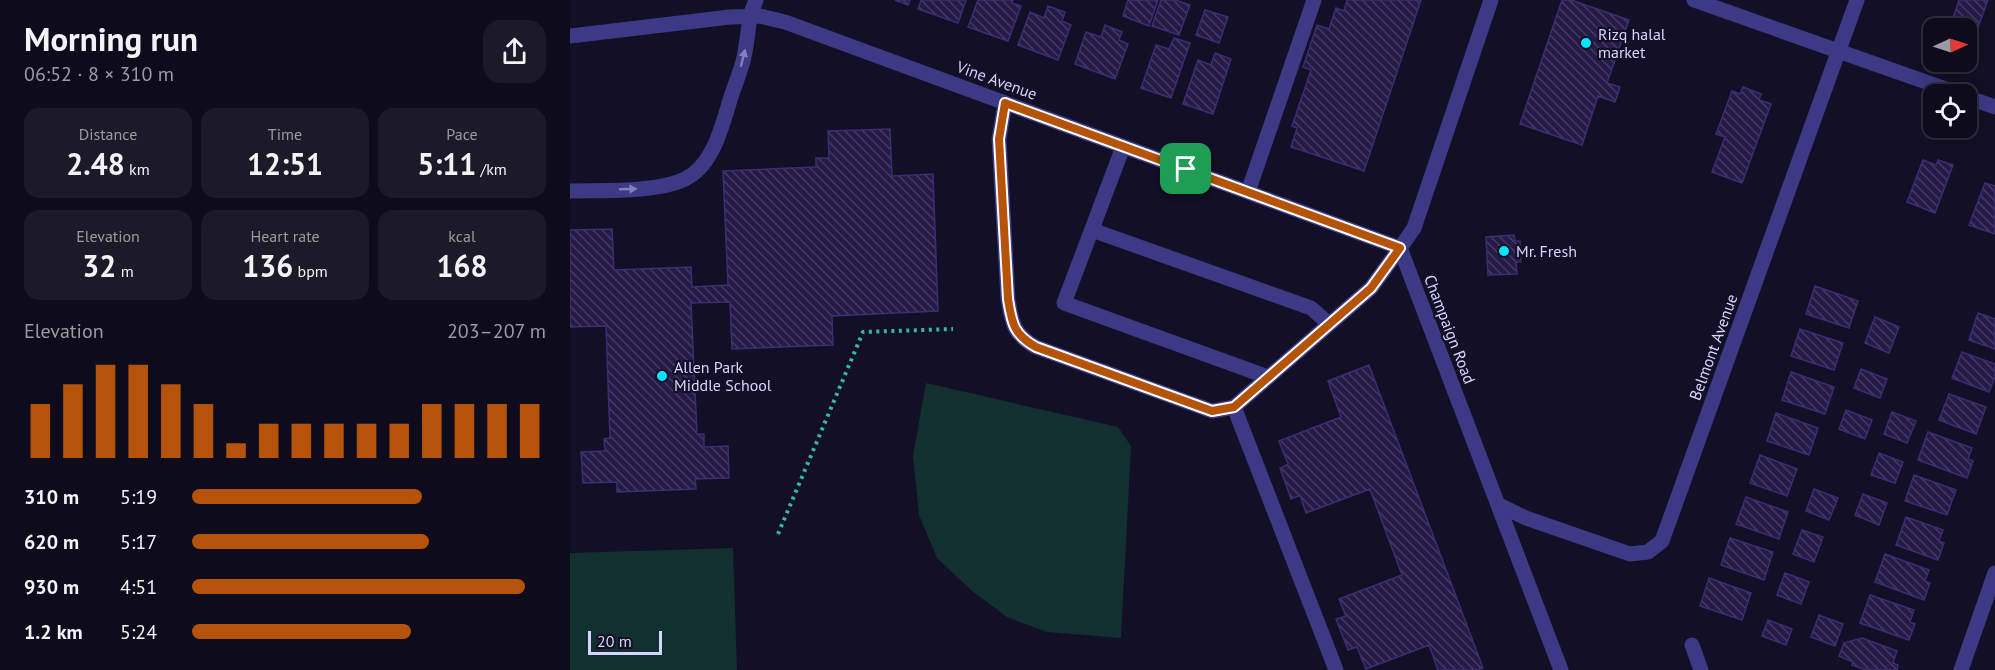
<!DOCTYPE html>
<meta charset="utf-8">
<style>
body{margin:0;font-family:"PT Sans",sans-serif;background:#1c1929;color:#f1f3f6;height:100vh;display:flex;flex-direction:column;font-size:22px;white-space:nowrap}
*{box-sizing:border-box;margin:0}
p{font-size:20px;color:#9b9ba3}
.icon{flex:none;width:33px;height:33px;fill:none;stroke:currentColor;stroke-width:2;stroke-linecap:round;stroke-linejoin:round}
.map{position:relative;flex:1;overflow:hidden}
.sheet{display:flex;flex-direction:column;background:#0e0b1c;width:570px}
.sheet>*{flex:none}
.needle{width:39px;rotate:87deg}
.controls{position:absolute;left:1353px;top:18px;display:grid;gap:12px}
.controls a{display:grid;place-items:center;width:54px;height:54px;border-radius:12px;background:#0e0b1c;box-shadow:0 6px 24px #0002,0 0 0 2px #2e2b3b;font-size:30px}
.scale{position:absolute;left:18px;bottom:15px;width:74px;box-sizing:border-box;padding-left:6px;border:3px solid #d9d4ff;border-top:0;font-size:16px;line-height:21px;white-space:nowrap;color:#d9d4ff;-webkit-text-stroke:4px #130f26;paint-order:stroke}
.pin{position:absolute;display:grid;place-items:center;width:51px;height:51px;color:#fff;margin:-26px;border-radius:12px;box-shadow:0 3px 9px #0006}
.round{display:grid;place-items:center;flex:none;width:63px;height:63px;border-radius:18px;background:#1c1929}
.headline{display:flex;align-items:center;justify-content:space-between;height:102px;padding:0 24px}
h1{font-size:33px;font-weight:700;line-height:45px}
.figures{display:grid;grid-template-columns:repeat(3,1fr);gap:9px;height:102px;padding:6px 24px}
.figures div{display:grid;align-content:center;border-radius:15px;background:#1c1929;text-align:center}
.figures b{font-size:30px;font-weight:700}
.figures small{font-size:16px;font-weight:400}
.figures p{font-size:16px}
.chart{height:168px;padding:12px 24px}
.chart p{display:flex;justify-content:space-between}
.chart svg{width:100%;height:108px;margin-top:6px;stroke:#b45309;stroke-width:6}
ul{padding:0 24px;list-style:none;font-size:20px}
li{display:grid;grid-template-columns:96px 72px 1fr;align-items:center;height:45px}
li i{height:15px;border-radius:8px;background:#b45309}
main{display:flex;flex:1;min-height:0}
.map>svg:first-child{display:block}
</style>
<main>
<section class="sheet">
<div class="headline"><div><h1>Morning run</h1><p>06:52 · 8 × 310 m</p></div><a class="round"><svg class="icon" aria-label="share" viewBox="0 0 24 24"><path d="M12 15V3M7 8l5-5 5 5M5 13v7h14v-7"/></svg></a></div>
<div class="figures">
<div><p>Distance</p><b>2.48<small> km</small></b></div>
<div><p>Time</p><b>12:51</b></div>
<div><p>Pace</p><b>5:11<small> /km</small></b></div>
</div>
<div class="figures">
<div><p>Elevation</p><b>32<small> m</small></b></div>
<div><p>Heart rate</p><b>136<small> bpm</small></b></div>
<div><p>kcal</p><b>168</b></div>
</div>
<div class="chart"><p><span>Elevation</span>203–207 m</p>
<svg viewBox="0 0 160 44" preserveAspectRatio="none"><path d="M5 44V22M15 44V14M25 44V6M35 44V6M45 44V14M55 44V22M65 44V38M75 44V30M85 44V30M95 44V30M105 44V30M115 44V30M125 44V22M135 44V22M145 44V22M155 44V22"/></svg>
</div>
<ul>
<li><b>310 m</b>5:19<i style="width:65%"></i></li>
<li><b>620 m</b>5:17<i style="width:67%"></i></li>
<li><b>930 m</b>4:51<i style="width:94%"></i></li>
<li><b>1.2 km</b>5:24<i style="width:62%"></i></li>
</ul>
</section>
<div class="map">
<svg width="1425" height="670" viewBox="0 0 1425 670">
<defs>
<pattern id="building-back-hatch" width="6" height="6" patternUnits="userSpaceOnUse" patternTransform="scale(1.5)"><rect width="6" height="6" fill="#241b47"/><path d="M-1 5l2 2M0 0l6 6M5-1l2 2" fill="none" stroke="#433b63"/></pattern>
</defs>
<rect width="100%" height="100%" fill="#130f26"/>
<!-- garden -->
<path fill="#12302f" d="M356,383l192,44 13,19 -10,192 -74,-6 -40,-15 -35,-26 -35,-33 -18,-43 -6,-59z
M163,548l4,122h-167v-117z"/>
<!-- building -->
<path fill="url(#building-back-hatch)" stroke="#3b2d73" stroke-width="1.5" d="M325,0h15l-2,5z
M351,0h45l-8,23 -40,-14z
M408,0h35l-1,3 9,3 -13,35 -40,-14z
M558,0h30l-9,26 -26,-10z
M591,0h14l15,5 -11,30 -27,-9z
M777,0h74l-57,171 -73,-24 6,-19 -5,-2 19,-56 -8,-3 14,-42 12,4 7,-21 8,3z
M992,0h9l58,20 -22,63 13,4 -5,15 -17,-6 -16,49 -62,-21z
M1389,0h29l-11,30 -14,-5 1,-3 -11,-4z
M478,6l17,6 -3,9 9,4 -13,35 -40,-15 12,-33 14,6z
M635,10l23,7 -9,26 -23,-8z
M535,25l17,7 -3,8 9,4 -13,35 -40,-15 11,-32 15,5z
M604,38l16,5 -19,55 -30,-10 15,-43 13,4z
M645,53l16,6 -18,55 -30,-10 15,-44 13,5z
M1173,87l18,7 -2,6 12,4 -29,79 -30,-11 13,-35 -9,-3 16,-43 8,3z
M320,129l2,47 41,-2 5,137 -106,5 1,29 -101,4 -2,-47 -39,1 6,131h7v13l24,-1 1,32 -34,1 1,10 -79,3v-10l-34,1 -2,-31 24,-1 -1,-12 6,-1 -4,-112 -36,1v-97l42,-1 2,41 77,-3 1,20 36,-2 -5,-114 93,-4v-9h13l-1,-27z
M1353,160l13,5 2,-5 15,5 -18,48 -28,-11z
M1415,183l10,3v48l-26,-9z
M944,235l1,6h5l1,21h-5l1,12 -29,1 -2,-38z
M1245,286l43,15 -9,27 -43,-14z
M1408,313l17,6v30l-26,-9z
M1305,317l24,10 -10,26 -24,-10z
M1230,329l43,14 -9,27 -43,-14z
M1392,352l33,12v13l-6,15 -37,-14z
M799,365l114,303 -6,2h-39l-9,-25 -63,24 -9,-22 -9,3 -12,-31 10,-3 -7,-17 63,-24 -32,-86 -64,24 -6,-18 -9,4 -11,-31 8,-4 -9,-23 62,-24 -13,-36z
M1291,369l26,10 -7,19 -26,-10z
M1221,372l43,15 -9,27 -43,-14z
M1379,394l37,13 -10,27 -37,-14z
M1276,410l26,10 -7,19 -26,-10z
M1322,412l24,9 -9,22 -23,-9z
M1206,413l42,15 -9,27 -42,-14z
M1358,432l44,16 -4,11 5,2 -6,17 -49,-18z
M1309,453l24,9 -8,21 -24,-8z
M1190,455l37,14 -10,27 -37,-13z
M1344,475l42,15 -9,25 -42,-14z
M1244,489l24,9 -9,22 -23,-9z
M1293,494l24,9 -8,22 -24,-10z
M1176,497l42,15 -9,27 -43,-15z
M1336,517l37,13 -4,11 5,2 -6,17 -42,-15z
M1232,530l21,7 -9,25 -21,-8z
M1160,538l43,14 -9,28 -43,-15z
M1315,554l44,16 -4,11 5,2 -6,17 -49,-18z
M1215,573l24,9 -8,22 -24,-9z
M1139,578l42,15 -9,27 -42,-14z
M1300,595l44,15 -4,12 5,2 -6,16 -49,-17z
M1249,615l24,9 -8,22 -24,-9z
M1198,620l24,9 -6,16 -24,-9z
M1292,638l35,13 -4,12 5,2 -1,5h-31l-14,-5 1,-3 -14,-6 5,-13z"/>
<g fill="none" stroke-linecap="round" stroke-linejoin="round">
<!-- path -->
<path stroke="#2fb8b0" stroke-width="4" stroke-dasharray="3 4.5" stroke-linecap="butt" d="M208,534l85,-202 90,-3"/>
<!-- service -->
<path stroke="#3d3a85" stroke-width="15" d="M435,103l-6,36 9,160c4,24 5,35 28,48l176,64 22,-4 137,-119 29,-40
M553,147l-59,156 204,74
M0,191c32,-1 86,2 115,-12 29,-14 37,-54 46,-82 4,-13 10,-26 13,-40 3,-13 4,-27 6,-41
M678,192l66,-192
M522,230l219,78 18,16
M664,407l102,263
M1122,645l9,25"/>
<!-- minor -->
<path stroke="#3d3a85" stroke-width="15" d="M1124,0l266,94
M180,16l6,-16
M0,36l160,-19 30,-1 25,6 615,226
M1396,97l29,10
M929,505l27,13 104,36 18,-2 14,-11 195,-541
M1391,670l34,-97"/>
<!-- tertiary -->
<path stroke="#3d3a85" stroke-width="15" d="M921,0l-77,228 -14,20 161,422"/>
</g>
<!-- one-way arrows -->
<defs><path id="oneway-solid" d="M-6-.8H1V-3.2L6.5 0L1 3.2V.8H-6Z" transform="scale(1.5)"/></defs>
<g fill="#837fbc">
<use href="#oneway-solid" transform="translate(173 58) rotate(-76)"/>
<use href="#oneway-solid" transform="translate(58 189) rotate(-2)"/>
</g>
<g fill="none" stroke-linecap="round" stroke-linejoin="round">
<!-- route casing -->
<g stroke="#fff" stroke-width="12">
<path id="route" d="M435,103l395,145 -29,40 -137,119 -22,4 -176,-64c-23,-13 -24,-24 -28,-48l-9,-160z"/>
</g>
<!-- route -->
<use href="#route" stroke="#b45309" stroke-width="8"/>
</g>
<!-- markers -->
<g fill="#00e5ff" stroke="#130f26" stroke-width="2">
<circle cx="1016" cy="43" r="6"/>
<circle cx="934" cy="251" r="6"/>
<circle cx="92" cy="376" r="6"/>
</g>
<g text-anchor="middle" dominant-baseline="central" stroke-width="4.5" stroke-linejoin="round" paint-order="stroke">
<!-- poi labels -->
<g font-size="16" fill="#d9d4ff" stroke="#130f26" text-anchor="start">
<text x="1028" y="34">Rizq halal<tspan x="1028" dy="18">market</tspan></text>
<text x="946" y="251">Mr. Fresh</text>
<text x="104" y="367">Allen Park<tspan x="104" dy="18">Middle School</tspan></text>
</g>
<!-- street labels -->
<g font-size="16" fill="#d9d4ff" stroke="#130f26">
<text transform="translate(427 80) rotate(20)">Vine Avenue</text>
<text transform="translate(880 329) rotate(69)">Champaign Road</text>
<text transform="translate(1143 347) rotate(-70)">Belmont Avenue</text>
</g>
</g>
</svg>
<div class="controls">
<a><svg class="needle" viewBox="-14 -14 28 28"><path d="M0-13l5 13h-10z" fill="#e53935"/><path d="M0 13l5-13h-10z" fill="#9b9ba3"/></svg></a>
<a><svg class="icon" aria-label="locate" viewBox="0 0 24 24"><circle cx="12" cy="12" r="6"/><path d="M12 2v4M12 18v4M2 12h4M18 12h4"/></svg></a>
</div>
<div class="scale">20 m</div>
<div class="pin" style="left:616px;top:169px;background:#1e9e55"><svg class="icon" aria-label="arrive" viewBox="0 0 24 24"><path d="M6 21V4h12l-3 4 3 4H6"/></svg></div>
</div>
</main>
